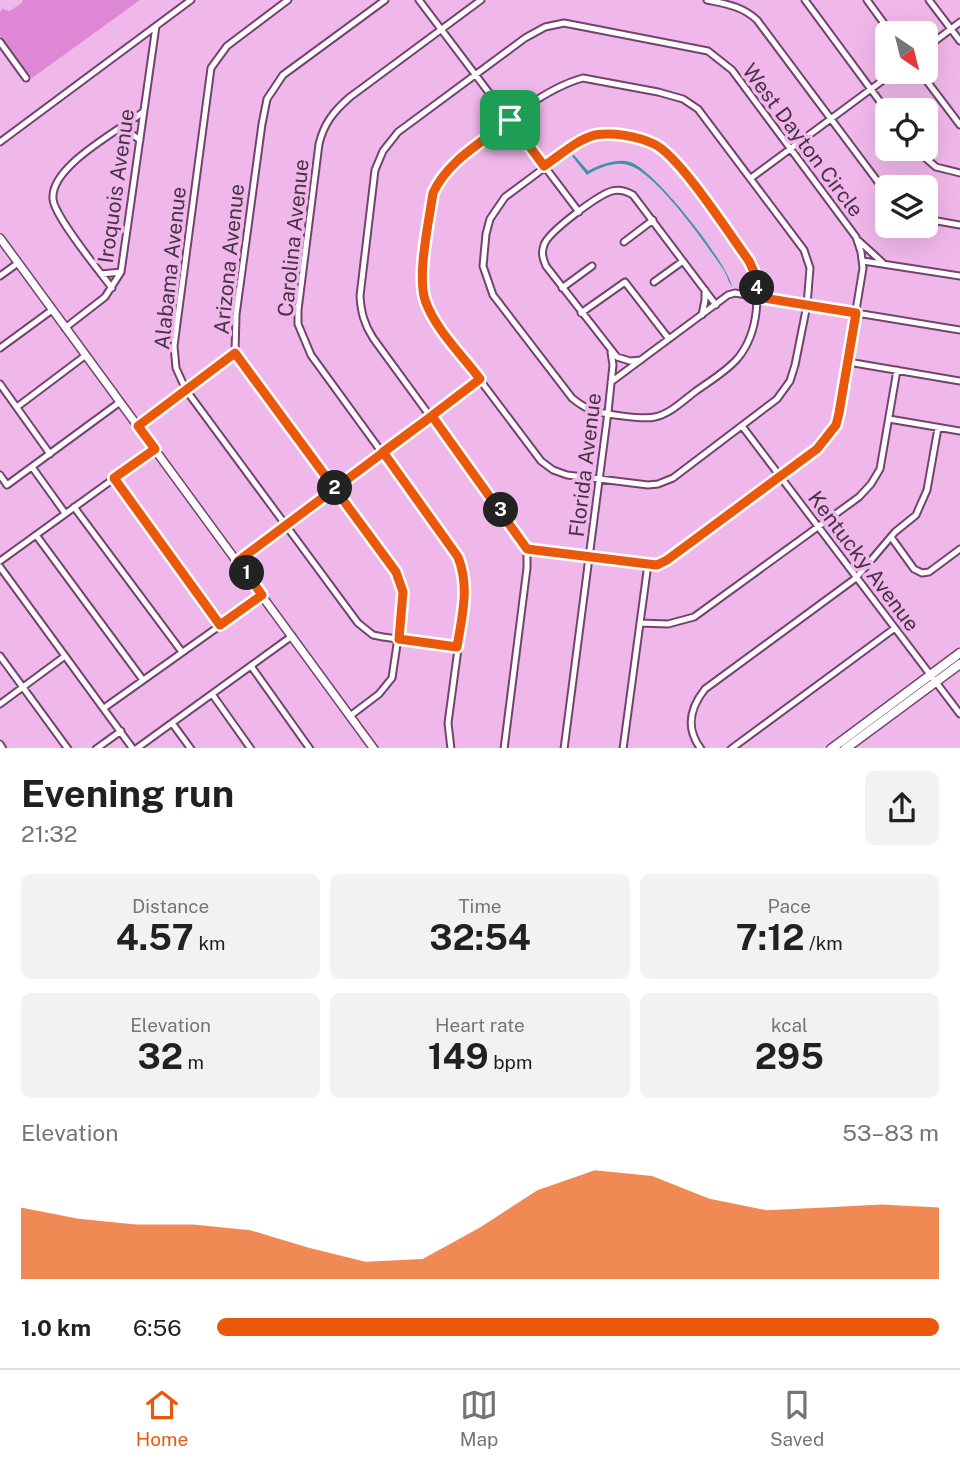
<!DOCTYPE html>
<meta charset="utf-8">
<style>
body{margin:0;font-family:"Public Sans",sans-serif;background:#f2f2f2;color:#202124;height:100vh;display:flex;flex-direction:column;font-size:26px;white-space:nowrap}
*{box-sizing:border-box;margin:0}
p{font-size:23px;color:#757577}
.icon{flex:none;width:38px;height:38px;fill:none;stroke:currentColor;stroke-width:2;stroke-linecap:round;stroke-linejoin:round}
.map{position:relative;height:748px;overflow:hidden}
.side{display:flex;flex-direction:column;background:#fff;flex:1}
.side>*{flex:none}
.needle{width:46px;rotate:145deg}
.buttons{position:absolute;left:875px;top:21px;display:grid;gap:14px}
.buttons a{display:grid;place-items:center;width:63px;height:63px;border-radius:10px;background:#fff;box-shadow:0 7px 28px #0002;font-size:35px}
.pin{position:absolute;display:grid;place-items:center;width:60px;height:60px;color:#fff;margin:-30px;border-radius:14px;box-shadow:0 4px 10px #0006}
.km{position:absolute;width:35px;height:35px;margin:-18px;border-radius:50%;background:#222;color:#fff;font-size:19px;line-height:35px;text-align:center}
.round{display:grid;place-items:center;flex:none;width:74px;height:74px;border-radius:10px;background:#f2f2f2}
.overview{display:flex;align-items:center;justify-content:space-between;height:119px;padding:0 21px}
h1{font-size:38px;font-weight:700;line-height:52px}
.stats{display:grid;grid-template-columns:repeat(3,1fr);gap:10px;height:119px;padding:7px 21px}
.stats div{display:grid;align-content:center;border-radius:10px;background:#f2f2f2;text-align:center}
.stats b{font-size:35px;font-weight:700}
.stats small{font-size:19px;font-weight:400}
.stats p{font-size:19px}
.chart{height:196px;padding:14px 21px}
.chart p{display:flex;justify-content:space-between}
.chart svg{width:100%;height:126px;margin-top:7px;fill:#ea580c;opacity:.7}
ul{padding:0 21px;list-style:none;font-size:23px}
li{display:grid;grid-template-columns:112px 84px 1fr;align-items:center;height:52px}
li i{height:18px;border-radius:9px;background:#ea580c}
.tab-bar{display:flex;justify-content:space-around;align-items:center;height:98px;border-top:2px solid #e0e0e0;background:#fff;font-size:19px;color:#757577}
.tab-bar a{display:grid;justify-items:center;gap:4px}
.tab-bar .current{color:#ea580c}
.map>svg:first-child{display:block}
</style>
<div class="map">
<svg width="960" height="749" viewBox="0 0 960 749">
<rect width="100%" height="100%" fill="#f0b8ea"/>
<!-- green -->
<path fill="#dd87d5" d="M22,0h118l-108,78 -32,-42v-24l2,-3 8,2 13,-9z"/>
<!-- water -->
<path fill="#3896a6" d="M574,155l14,16c11,-6 29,-13 42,-9 24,7 98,101 102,125 -3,-4 -5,-12 -9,-18 -17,-25 -67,-97 -95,-104 -13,-4 -30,3 -41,10l-15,-19z"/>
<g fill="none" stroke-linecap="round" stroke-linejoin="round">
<!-- street casing -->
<g stroke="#73426e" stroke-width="9">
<path id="street" d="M288,0l-61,46 -16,22 -37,278 2,22 10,22 172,233 15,12 10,2 74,10
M419,0l160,212
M707,0c19,4 35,6 50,20l130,174
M805,0l82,111
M867,0l24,33
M929,0l31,41
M564,23l144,28 24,19 124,167 5,15 2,16 -24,145c-4,15 -11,25 -22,36l-150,111 -10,5 -130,-16 -154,-211c-9,-14 -12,-26 -13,-42l15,-126 8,-19 15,-19 127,-94 20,-11z
M0,42l26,36
M926,48l34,-26
M920,72l40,53
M583,78l75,14 25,7 15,10 106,141 6,18 -3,37 -12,60 -5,16 -13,18 -104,79 -15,6 -10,1 -81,-10 -14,-5 -12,-9 -104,-138 -13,-25 -2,-23 12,-82 18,-28c37,-29 86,-75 131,-87z
M123,128l17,12
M612,135c14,1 30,2 42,9 25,12 76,91 95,117 13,29 10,71 -11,97 -11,13 -28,23 -42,33 -12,9 -26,23 -41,26 -13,3 -51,-3 -64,-7 -7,-3 -13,-7 -19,-12l-79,-103 -10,-29 3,-32 4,-15 15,-22 70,-52 18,-9z
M0,142l191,-142
M915,149l21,18 24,6
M751,178l143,-106
M926,219l34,6
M859,241l24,22
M624,242l29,-22
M863,261l97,15
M101,274l20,-2
M0,276l18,-13
M654,282l29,-21
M112,288c-12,-16 -58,-72 -59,-89 -3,-33 67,-69 90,-87
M562,288l30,-22
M581,313l44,-31 44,57
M702,315l3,-15v-10
M65,328l40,-31 16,-25 35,-246
M0,348l52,-38
M641,360l-11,1 -13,-4 -71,-91c-3,-7 -5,-13 -2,-21 4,-13 54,-50 68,-54 7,-2 14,0 21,4l83,110
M848,362l112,19
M611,382l117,-87 7,-2 225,37
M0,384l50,70
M17,407l69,-52
M889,419l71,12
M138,426l97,-73
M742,426l218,288
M32,467l33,46
M0,475l7,10 113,-83
M114,478l106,147
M74,507l108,145
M36,535l107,145
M891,537l23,32 8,4 7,-1 31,-23
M0,561l155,-112
M238,561l242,-182
M0,567l133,182
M640,623l28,1 26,-7 165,-120 12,-13 9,-15 17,-99
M0,656l68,93
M251,666l59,83
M212,694l39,55
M0,704l65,-48
M104,708l159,-113
M350,716l29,-22 13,-16 11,-74v-12l-8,-19 -160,-220 1,-38 26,-191 5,-25 16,-24 102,-75
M172,723l19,26
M0,744l3,5
M96,749l25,-18
M136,749l156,-113
M451,749l-3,-26 18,-133 -2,-19 -6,-14 -147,-202 -13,-31v-14l21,-166c5,-21 15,-33 31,-47l131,-97
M504,749l23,-181v-19
M564,749l44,-337 5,-47 -2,-13
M623,749l25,-185
M701,749c-16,-21 -11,-41 4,-60l151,-111 39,-46 21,-17 11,-25 11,-62
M731,749l164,-121"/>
</g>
<!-- secondary casing -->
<g stroke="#73426e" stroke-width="10">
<path id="secondary" d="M0,238l374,511"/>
</g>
<!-- primary casing -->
<g stroke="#73426e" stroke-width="11">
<path id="primary" d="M831,749l129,-96
M845,749l115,-85"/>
</g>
<!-- street -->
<use href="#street" stroke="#fff" stroke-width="5"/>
<!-- secondary -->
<use href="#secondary" stroke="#fff" stroke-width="7"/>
<!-- primary -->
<use href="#primary" stroke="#fff" stroke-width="8"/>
</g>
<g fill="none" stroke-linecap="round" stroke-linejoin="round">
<!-- route casing -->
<g stroke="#fff" stroke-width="14">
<path id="route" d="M510,120c-27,22 -62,40 -77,73 -4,28 -16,81 -8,107 10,29 37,55 55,79l-46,35 -2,2 -194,145 24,34 -42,30 -106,-147 41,-29 -17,-23 97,-73 161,219 7,20 -4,47 58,8c5,-31 13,-60 1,-90l-75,-105 49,-36 95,133 121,15 9,1 10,-5 150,-111 19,-24 3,-12 17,-100 -99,-16 -2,-23 -6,-13c-19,-26 -70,-106 -95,-117 -17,-8 -41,-12 -59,-9 -17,4 -36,21 -51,31l-34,-46"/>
</g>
<!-- route -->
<use href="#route" stroke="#ea580c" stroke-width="9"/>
</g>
<g text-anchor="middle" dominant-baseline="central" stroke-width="7" stroke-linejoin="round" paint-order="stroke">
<!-- street labels -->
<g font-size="21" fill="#493246" stroke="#f0b8ea">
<text transform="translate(803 140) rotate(53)">West Dayton Circle</text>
<text transform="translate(116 186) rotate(-82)">Iroquois Avenue</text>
<text transform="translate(293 238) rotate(-84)">Carolina Avenue</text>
<text transform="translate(229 259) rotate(-84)">Arizona Avenue</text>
<text transform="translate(170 268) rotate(-84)">Alabama Avenue</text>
<text transform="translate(585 465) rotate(-83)">Florida Avenue</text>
<text transform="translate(864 561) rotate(53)">Kentucky Avenue</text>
</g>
</g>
</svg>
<div class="buttons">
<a><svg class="needle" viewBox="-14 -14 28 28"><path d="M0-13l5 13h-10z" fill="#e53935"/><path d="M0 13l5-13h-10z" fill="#757577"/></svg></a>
<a><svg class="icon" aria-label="locate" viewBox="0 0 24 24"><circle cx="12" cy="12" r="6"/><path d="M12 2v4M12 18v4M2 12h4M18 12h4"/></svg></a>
<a><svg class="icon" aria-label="layers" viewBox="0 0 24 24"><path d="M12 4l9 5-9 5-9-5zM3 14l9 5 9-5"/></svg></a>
</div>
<div class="pin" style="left:510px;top:120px;background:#1e9e55"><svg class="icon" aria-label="arrive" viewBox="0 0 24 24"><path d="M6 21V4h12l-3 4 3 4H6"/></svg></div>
<b class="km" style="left:247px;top:573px">1</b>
<b class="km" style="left:335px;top:488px">2</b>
<b class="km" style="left:501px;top:510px">3</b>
<b class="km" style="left:757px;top:288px">4</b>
</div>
<section class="side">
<div class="overview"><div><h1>Evening run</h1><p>21:32</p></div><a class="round"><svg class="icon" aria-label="share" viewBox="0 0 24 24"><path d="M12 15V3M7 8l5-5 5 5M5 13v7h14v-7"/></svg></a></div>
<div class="stats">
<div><p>Distance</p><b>4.57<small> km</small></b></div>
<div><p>Time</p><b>32:54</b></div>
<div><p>Pace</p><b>7:12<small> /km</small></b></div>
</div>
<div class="stats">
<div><p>Elevation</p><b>32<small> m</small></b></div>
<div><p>Heart rate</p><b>149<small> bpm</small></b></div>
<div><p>kcal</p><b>295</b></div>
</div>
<div class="chart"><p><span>Elevation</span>53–83 m</p>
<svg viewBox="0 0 160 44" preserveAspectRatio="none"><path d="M0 44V19L10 23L20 25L30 25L40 27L50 33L60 38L70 37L80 26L90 13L100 6L110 8L120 16L130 20L140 19L150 18L160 19V44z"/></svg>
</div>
<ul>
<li><b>1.0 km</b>6:56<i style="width:100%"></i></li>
</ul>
</section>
<nav class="tab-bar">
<a class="current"><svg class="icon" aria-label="home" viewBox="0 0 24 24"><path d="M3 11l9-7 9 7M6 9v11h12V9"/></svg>Home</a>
<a><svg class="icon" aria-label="map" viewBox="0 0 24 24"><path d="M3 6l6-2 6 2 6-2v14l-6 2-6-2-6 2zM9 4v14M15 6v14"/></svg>Map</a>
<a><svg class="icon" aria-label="saved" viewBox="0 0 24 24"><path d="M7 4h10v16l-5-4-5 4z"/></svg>Saved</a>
</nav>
